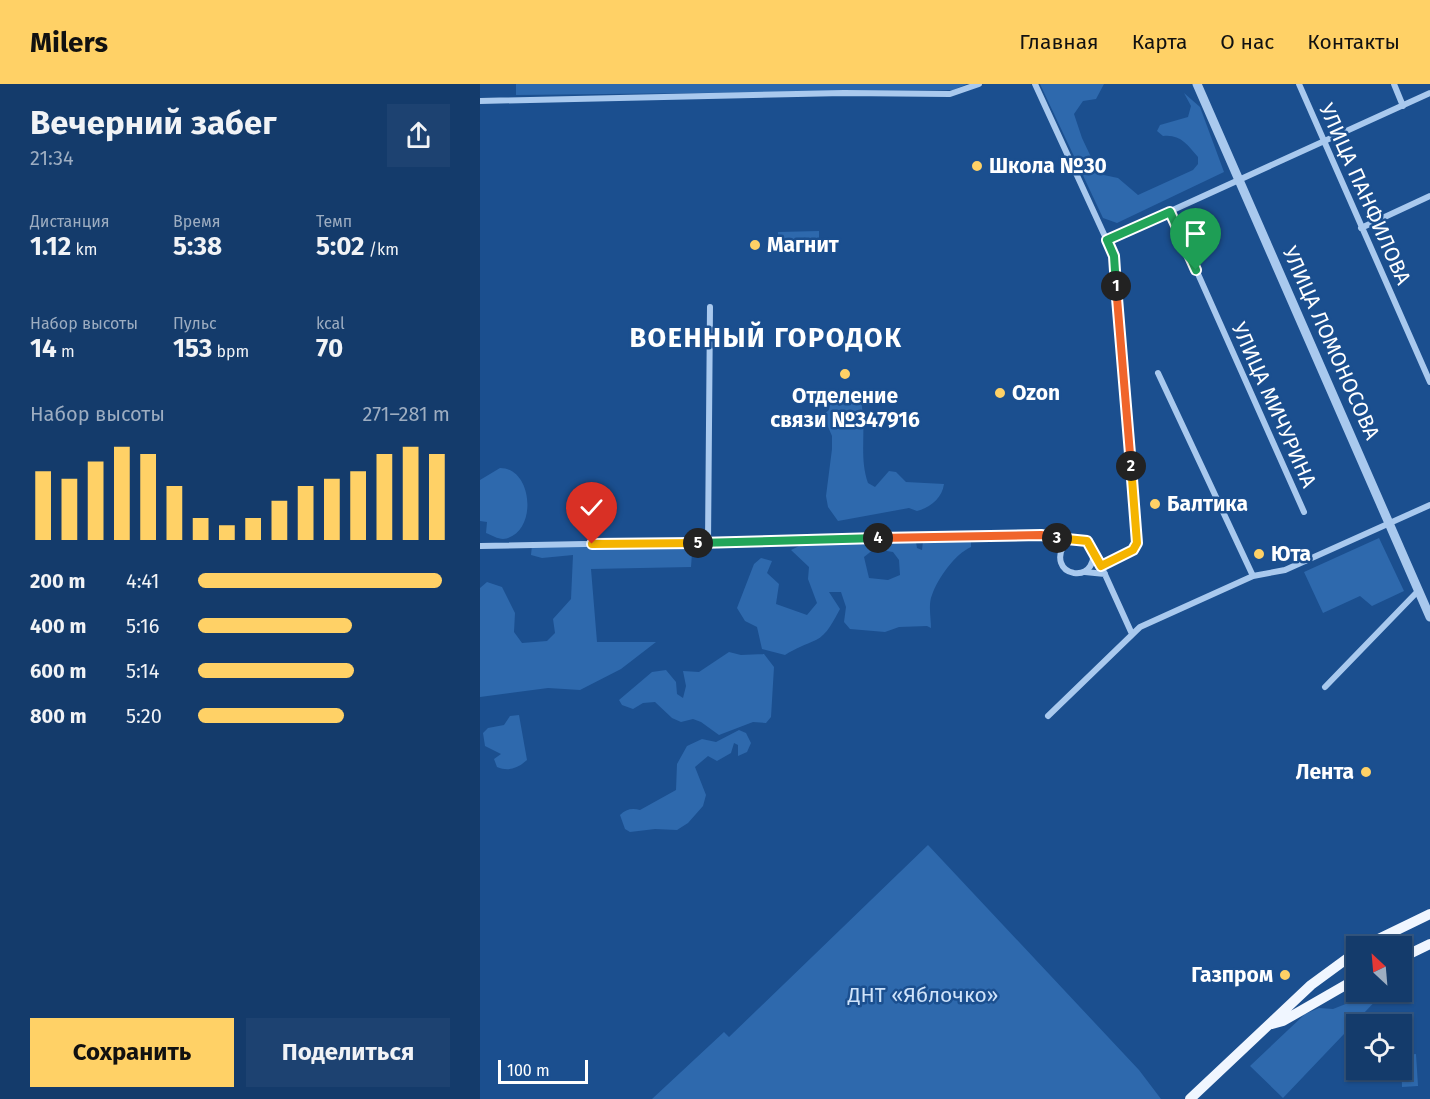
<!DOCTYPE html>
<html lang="ru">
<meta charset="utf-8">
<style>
body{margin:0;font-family:"Fira Sans",sans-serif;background:#1d4271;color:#f1f3f6;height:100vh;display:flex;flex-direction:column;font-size:22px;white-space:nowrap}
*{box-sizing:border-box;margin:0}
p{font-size:20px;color:#9dadc1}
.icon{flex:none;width:33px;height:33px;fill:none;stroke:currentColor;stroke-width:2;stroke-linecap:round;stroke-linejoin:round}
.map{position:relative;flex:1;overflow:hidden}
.side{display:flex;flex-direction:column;background:#143b6b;width:480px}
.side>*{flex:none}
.needle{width:39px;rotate:334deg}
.tools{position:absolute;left:866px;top:852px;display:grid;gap:12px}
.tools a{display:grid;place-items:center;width:66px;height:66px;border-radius:0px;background:#143b6b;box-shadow:0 2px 4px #0004,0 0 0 2px #33557e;font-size:30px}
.scale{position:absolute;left:18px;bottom:15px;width:90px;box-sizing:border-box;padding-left:6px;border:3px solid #fff;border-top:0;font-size:16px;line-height:21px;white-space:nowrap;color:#fff;-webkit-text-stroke:4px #1b4f8f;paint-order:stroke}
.pin{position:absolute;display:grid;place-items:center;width:51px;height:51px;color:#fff;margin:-62px -26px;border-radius:50% 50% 50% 0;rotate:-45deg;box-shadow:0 0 6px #0007}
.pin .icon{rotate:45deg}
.km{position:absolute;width:30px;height:30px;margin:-15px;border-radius:50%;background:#222;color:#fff;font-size:16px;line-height:30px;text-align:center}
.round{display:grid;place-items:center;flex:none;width:63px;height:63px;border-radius:0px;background:#1d4271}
.summary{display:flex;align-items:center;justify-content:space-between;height:102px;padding:0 30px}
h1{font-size:33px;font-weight:700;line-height:45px}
.metrics{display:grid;grid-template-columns:repeat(3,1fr);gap:9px;height:102px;padding:6px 30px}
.metrics div{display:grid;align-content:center}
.metrics b{font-size:26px;font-weight:700}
.metrics small{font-size:16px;font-weight:400}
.metrics p{font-size:16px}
.chart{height:168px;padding:12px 30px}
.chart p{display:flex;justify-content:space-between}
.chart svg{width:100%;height:108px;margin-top:6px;stroke:#ffd166;stroke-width:6}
.action{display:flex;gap:12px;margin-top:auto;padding:12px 30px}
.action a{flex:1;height:69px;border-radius:0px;background:#ffd166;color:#111;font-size:24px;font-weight:700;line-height:69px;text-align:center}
.action a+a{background:#1d4271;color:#f1f3f6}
ul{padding:0 30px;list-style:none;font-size:20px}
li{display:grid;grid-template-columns:96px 72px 1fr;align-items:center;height:45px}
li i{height:15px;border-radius:8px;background:#ffd166}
header{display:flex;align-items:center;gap:36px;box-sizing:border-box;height:84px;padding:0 30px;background:#ffd166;color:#111}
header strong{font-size:28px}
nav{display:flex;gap:33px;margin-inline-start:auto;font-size:21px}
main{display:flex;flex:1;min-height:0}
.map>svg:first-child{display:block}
</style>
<header>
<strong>Milers</strong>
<nav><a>Главная</a><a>Карта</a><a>О нас</a><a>Контакты</a></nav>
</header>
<main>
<section class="side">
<div class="summary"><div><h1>Вечерний забег</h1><p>21:34</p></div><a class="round"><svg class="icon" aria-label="share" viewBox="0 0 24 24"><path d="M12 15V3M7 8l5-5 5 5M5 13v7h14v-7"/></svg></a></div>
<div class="metrics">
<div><p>Дистанция</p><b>1.12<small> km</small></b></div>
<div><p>Время</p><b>5:38</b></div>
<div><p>Темп</p><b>5:02<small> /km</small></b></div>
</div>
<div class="metrics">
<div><p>Набор высоты</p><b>14<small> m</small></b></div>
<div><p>Пульс</p><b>153<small> bpm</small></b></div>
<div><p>kcal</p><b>70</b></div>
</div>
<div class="chart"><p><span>Набор высоты</span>271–281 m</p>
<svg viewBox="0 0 160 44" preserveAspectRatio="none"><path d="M5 44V16M15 44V19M25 44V12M35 44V6M45 44V9M55 44V22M65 44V35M75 44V38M85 44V35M95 44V28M105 44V22M115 44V19M125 44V16M135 44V9M145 44V6M155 44V9"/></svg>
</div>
<ul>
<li><b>200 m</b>4:41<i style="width:97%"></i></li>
<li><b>400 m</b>5:16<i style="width:61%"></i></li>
<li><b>600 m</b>5:14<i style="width:62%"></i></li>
<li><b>800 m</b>5:20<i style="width:58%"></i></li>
</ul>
<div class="action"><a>Сохранить</a><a>Поделиться</a></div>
</section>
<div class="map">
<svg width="950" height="1015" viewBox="0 0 950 1015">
<rect width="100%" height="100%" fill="#1b4f8f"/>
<!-- green -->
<path fill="#2e69ad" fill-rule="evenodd" d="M36,0h451l-14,6 -437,5z
M560,0h64l-8,15 -13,2 -9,13 8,24 17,36 19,4 20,17 55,-25 5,-6v-7c-11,-13 -18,-23 -35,-21l-6,-5 3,-6 28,-8 3,-11 -7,-13 16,14 24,65 -107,51 -14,-5z
M339,147v16l-41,1v-16z
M361,309l19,5c8,28 -2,57 8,85l7,4 14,-16 7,1 10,10 38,2c-2,14 -13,23 -27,27l-8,-3 -71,13 -10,-14 -2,-11 6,-47v-13l-9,-21 6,-5 2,-14z
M20,384c34,0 38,67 3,71 -5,0 -12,-4 -17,-6l1,-11 -7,-1v-41z
M435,453l2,11 5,2 1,-9h48v6c-16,7 -33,31 -39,48 -4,9 -1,23 -1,33l-4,-2 -28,1 -14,5 -35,-3 -6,-7 2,-15 -5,-15h-12l11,17c-6,11 -13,26 -24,31 -11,5 -20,8 -31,15l-23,-6 -5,-22 -12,-6 -8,-13 17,-44 7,-6 11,3 -5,12 12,11 -3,20 31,11 10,-12 -9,-24 1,-12 -18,-17c35,-19 85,-12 124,-13zM394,465l19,3 6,8 1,15 -12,5 -19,-2 -5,-21z
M899,454l25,53 -32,15 -12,-10 -37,17 -19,-41z
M112,460l87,3 13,6 -1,14 -100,2 6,73h59l-35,27 -41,21 -32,-2 -68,9v-109l7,-6 15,5 13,26 -1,19 8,11 25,-2 8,-8 -2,-14 18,-20 2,-44 -31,3 -11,-3 1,-10z
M249,568l12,3 23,-1 10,13 -3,50 -5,6 -13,-1 -34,13 -18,-13 -8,-3 -12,3 -9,-4 -17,-16 -12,1 -10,6 -11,-4 -3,-5 33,-28 14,-2 10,12 1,12 6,4 3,-12 -3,-15 16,1z
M39,631l8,45c-9,8 -18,12 -30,7l-3,-8 7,-5 -16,-8 -2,-13 5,-5 16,-3 6,-9z
M259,646l7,3 5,10 -4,9 -9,4v-11l-4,-2 -3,10 -14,8 -9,-5 -13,11 11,28 -3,11 -15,17 -11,7 -22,-1 -25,3 -5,-3 -5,-14c6,-6 12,-7 20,-5l36,-20 1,-26 10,-18 15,-7 14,3z
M448,761l211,225 22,29h-509l72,-67 5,5z
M896,908h8l-101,106 -33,-32 55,-52 14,-6 14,1z
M936,970l2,32 -16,1 -1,-32z"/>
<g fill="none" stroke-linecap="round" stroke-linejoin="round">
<!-- minor -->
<path stroke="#a9c9ee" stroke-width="6" d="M555,0l79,172 23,287 -4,7 -32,16
M819,0l131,298
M914,0l9,22
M0,17l364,-8 106,1 29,-10
M690,127l134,301
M881,144l69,-32
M627,156l323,-147
M678,289l95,203
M228,459l2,-236
M0,462l561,-11 28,5
M613,464c2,13 -3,27 -19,25 -29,-5 -7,-55 19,-25l39,86
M605,488l20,2
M845,603l94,-97
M568,632l92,-89 113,-51 32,-6 145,-65"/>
<!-- tertiary -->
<path stroke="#a9c9ee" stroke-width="9" d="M717,0l233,533"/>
<!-- primary -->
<path stroke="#f0f6ff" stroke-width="10" d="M884,862l66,-32
M921,874l29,-14
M792,940l11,-3 73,-42
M710,1015l121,-114 45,-33"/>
</g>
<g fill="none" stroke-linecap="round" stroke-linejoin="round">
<!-- split-1 casing -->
<g stroke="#fff" stroke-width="12">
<path id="split-1" d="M636,202l-2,-30 -7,-16 63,-28 26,58"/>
</g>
<!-- split-2 casing -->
<g stroke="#fff" stroke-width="12">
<path id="split-2" d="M636,202l15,180"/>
</g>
<!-- split-3 casing -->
<g stroke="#fff" stroke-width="12">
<path id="split-3" d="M577,454l30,3 14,25 32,-16 4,-7 -6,-77"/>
</g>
<!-- split-4 casing -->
<g stroke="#fff" stroke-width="12">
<path id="split-4" d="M398,454l163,-3 16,3"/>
</g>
<!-- split-5 casing -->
<g stroke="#fff" stroke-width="12">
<path id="split-5" d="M218,459l180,-5"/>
</g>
<!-- split-6 casing -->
<g stroke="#fff" stroke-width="12">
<path id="split-6" d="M112,460l106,-1"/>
</g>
<!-- split-1 -->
<use href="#split-1" stroke="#22a559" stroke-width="8"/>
<!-- split-2 -->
<use href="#split-2" stroke="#f0652b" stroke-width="8"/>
<!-- split-3 -->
<use href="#split-3" stroke="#f5b400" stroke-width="8"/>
<!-- split-4 -->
<use href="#split-4" stroke="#f0652b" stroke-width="8"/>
<!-- split-5 -->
<use href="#split-5" stroke="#22a559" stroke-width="8"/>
<!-- split-6 -->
<use href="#split-6" stroke="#f5b400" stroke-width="8"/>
</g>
<!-- markers -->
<g fill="#ffd166" stroke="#1b4f8f" stroke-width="2">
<circle cx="497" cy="82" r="6"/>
<circle cx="275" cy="161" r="6"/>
<circle cx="365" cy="290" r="6"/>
<circle cx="520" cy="309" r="6"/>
<circle cx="675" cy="420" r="6"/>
<circle cx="779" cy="470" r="6"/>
<circle cx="886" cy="688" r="6"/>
<circle cx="805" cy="891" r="6"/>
</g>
<g text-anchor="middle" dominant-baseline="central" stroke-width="5" stroke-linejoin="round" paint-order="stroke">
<!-- poi labels -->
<g font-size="21" font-weight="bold" fill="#fff" stroke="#1b4f8f" text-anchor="start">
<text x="509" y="82">Школа №30</text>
<text x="287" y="161">Магнит</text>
<text x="532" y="309">Ozon</text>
<text x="365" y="312" text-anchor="middle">Отделение<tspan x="365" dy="24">связи №347916</tspan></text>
<text x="687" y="420">Балтика</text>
<text x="791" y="470">Юта</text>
<text x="874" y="688" text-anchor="end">Лента</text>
<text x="793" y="891" text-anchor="end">Газпром</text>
</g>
<!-- street labels -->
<g font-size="21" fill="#fff" stroke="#1b4f8f">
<text transform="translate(885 110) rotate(66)">УЛИЦА ПАНФИЛОВА</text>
<text transform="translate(851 259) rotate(66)">УЛИЦА ЛОМОНОСОВА</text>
<text transform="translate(794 321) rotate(66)">УЛИЦА МИЧУРИНА</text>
</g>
<!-- park labels -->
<g font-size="21" fill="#cfe3fa" stroke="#1b4f8f">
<text x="443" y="911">ДНТ «Яблочко»</text>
</g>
<!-- district labels -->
<g font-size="27" font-weight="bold" letter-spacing="1.5" fill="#fff" stroke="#1b4f8f">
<text x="286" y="254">ВОЕННЫЙ ГОРОДОК</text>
</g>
</g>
</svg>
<div class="tools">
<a><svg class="needle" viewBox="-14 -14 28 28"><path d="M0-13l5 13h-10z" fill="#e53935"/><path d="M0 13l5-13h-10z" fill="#9dadc1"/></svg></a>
<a><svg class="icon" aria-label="locate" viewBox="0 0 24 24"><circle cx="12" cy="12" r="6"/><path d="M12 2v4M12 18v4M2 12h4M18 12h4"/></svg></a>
</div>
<div class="scale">100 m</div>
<div class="pin" style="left:716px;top:186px;background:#1e9e55"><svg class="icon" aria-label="arrive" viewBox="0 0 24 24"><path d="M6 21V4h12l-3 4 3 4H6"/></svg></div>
<div class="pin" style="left:112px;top:460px;background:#d93025"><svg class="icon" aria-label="check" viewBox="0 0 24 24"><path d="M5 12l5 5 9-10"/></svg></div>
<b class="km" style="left:636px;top:202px">1</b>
<b class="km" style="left:651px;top:382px">2</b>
<b class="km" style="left:577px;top:454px">3</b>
<b class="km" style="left:398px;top:454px">4</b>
<b class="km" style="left:218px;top:459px">5</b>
</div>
</main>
